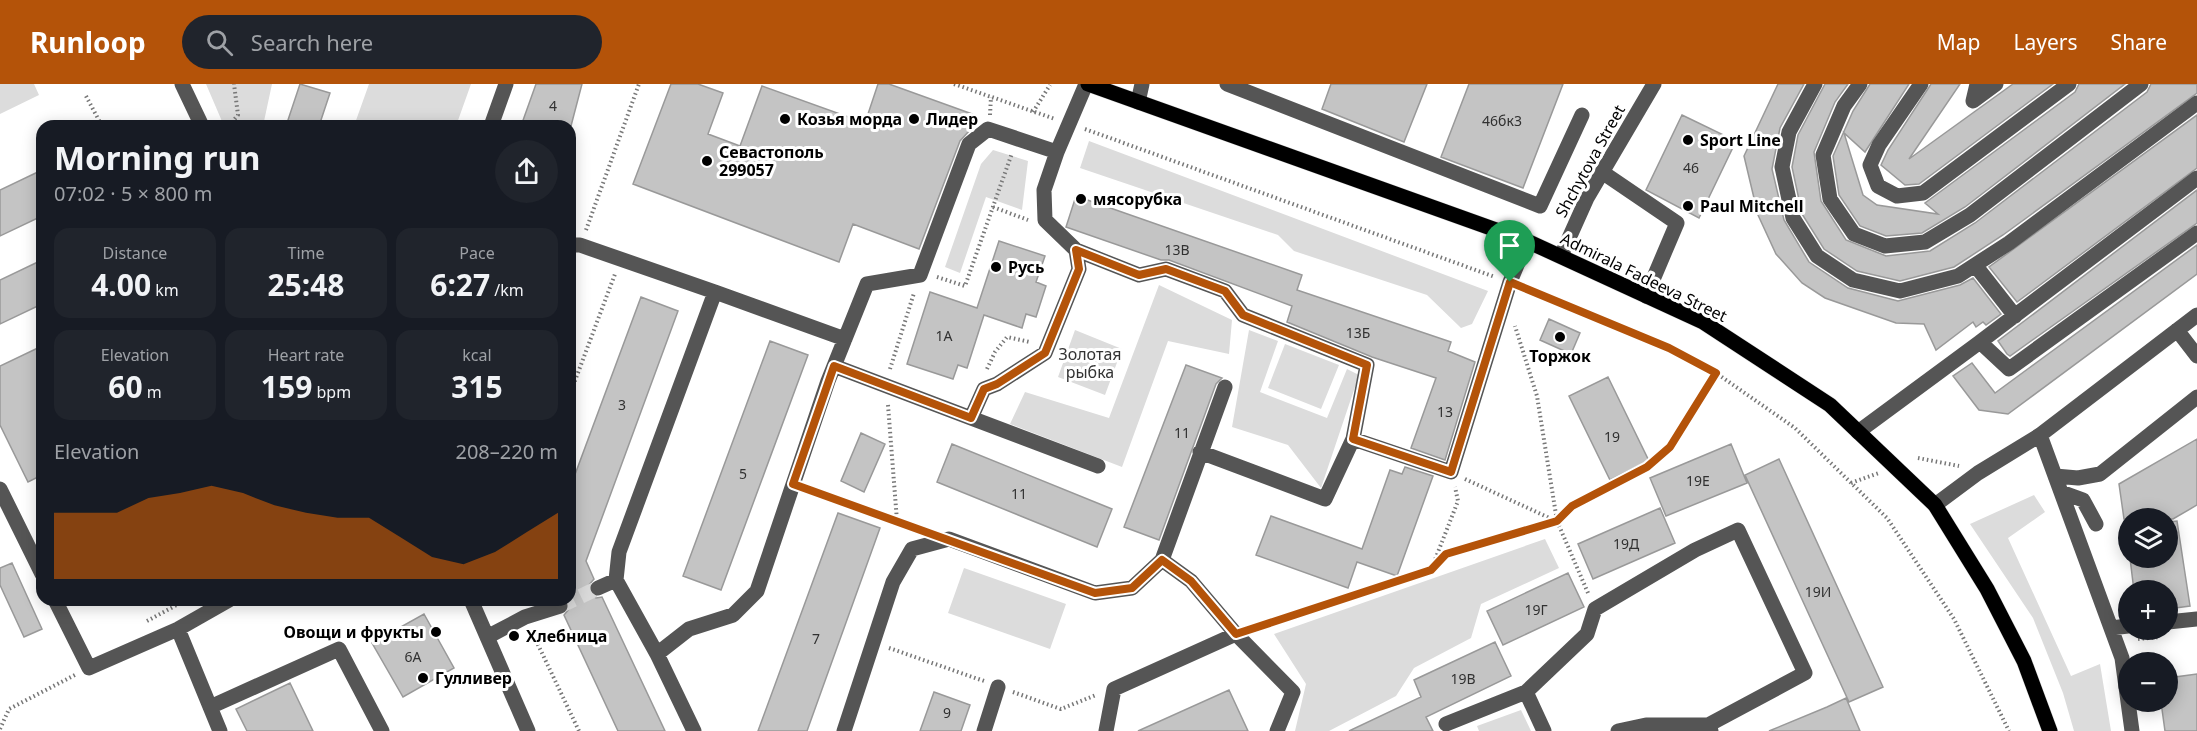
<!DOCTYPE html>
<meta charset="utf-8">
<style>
body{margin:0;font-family:"Noto Sans",sans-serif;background:#20242c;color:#f1f3f6;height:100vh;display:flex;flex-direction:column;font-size:22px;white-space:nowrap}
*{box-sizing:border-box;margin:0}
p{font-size:20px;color:#9ea1a6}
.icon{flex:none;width:33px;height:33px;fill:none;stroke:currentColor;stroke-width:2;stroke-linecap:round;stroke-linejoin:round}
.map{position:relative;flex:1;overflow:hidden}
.details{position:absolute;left:36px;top:36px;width:540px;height:486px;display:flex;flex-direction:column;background:#171b24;border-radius:18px;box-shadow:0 3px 15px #0003}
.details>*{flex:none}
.fabs{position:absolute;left:2118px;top:424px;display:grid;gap:12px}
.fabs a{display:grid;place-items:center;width:60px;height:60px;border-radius:50%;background:#171b24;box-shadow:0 3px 15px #0003;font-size:30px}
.pin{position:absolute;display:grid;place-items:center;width:51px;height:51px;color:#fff;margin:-62px -26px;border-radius:50% 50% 50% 0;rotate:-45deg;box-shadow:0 0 6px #0007}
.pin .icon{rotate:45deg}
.round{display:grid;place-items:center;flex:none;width:63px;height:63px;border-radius:32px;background:#20242c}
.headline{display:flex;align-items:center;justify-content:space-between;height:102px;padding:0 18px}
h1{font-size:33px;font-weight:700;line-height:45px}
.stats{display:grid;grid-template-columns:repeat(3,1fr);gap:9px;height:102px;padding:6px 18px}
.stats div{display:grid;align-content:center;border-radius:15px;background:#20242c;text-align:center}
.stats b{font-size:30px;font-weight:700}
.stats small{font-size:16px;font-weight:400}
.stats p{font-size:16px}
.chart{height:168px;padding:12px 18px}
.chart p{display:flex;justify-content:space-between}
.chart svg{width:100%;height:108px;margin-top:6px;fill:#b45309;opacity:.7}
header{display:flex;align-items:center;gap:36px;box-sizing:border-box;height:84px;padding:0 30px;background:#b45309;color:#fff}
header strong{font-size:28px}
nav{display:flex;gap:33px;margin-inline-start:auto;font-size:21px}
.search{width:420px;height:54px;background:#20242c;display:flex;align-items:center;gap:15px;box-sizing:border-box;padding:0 21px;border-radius:33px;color:#9ea1a6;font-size:22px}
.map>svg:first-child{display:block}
</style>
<header>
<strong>Runloop</strong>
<div class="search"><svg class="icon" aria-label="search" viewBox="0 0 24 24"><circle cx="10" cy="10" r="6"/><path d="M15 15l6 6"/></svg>Search here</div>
<nav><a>Map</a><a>Layers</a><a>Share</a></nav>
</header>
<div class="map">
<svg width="2197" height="647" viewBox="0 0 2197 647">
<rect width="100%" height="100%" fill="#fff"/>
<!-- green -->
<path fill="#dcdcdc" d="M0,0h34l5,11 -39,19z
M206,0h66l-9,42h-39z
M369,0h102l-15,42h-102z
M1089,57l399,150 -16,33 -11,4 -34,-33 -133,-44 -16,-16 -198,-67z
M993,66l35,11 -6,49 -36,-13 -26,76 -15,-6 36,-103z
M1159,201l73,35 -3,34 -61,-13 -46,126 -112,-43 15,-32 84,26z
M1075,246l47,19 -17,46 -47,-18z
M1249,246l29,11 -18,51 67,26 20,-49 12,6 -38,113 -33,-43 -56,-18z
M1285,260l54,21 -18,44 -53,-21z
M2034,411l11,17 -37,26 63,138 29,-12 11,67h-37l-11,-38 -30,-75 -63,-94z
M1545,455l14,29 -78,36 -10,34 -57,30 -18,28 -67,35h-34l11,-47 -32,-50z
M964,484l102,36 -16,45 -102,-36z
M1521,626l10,21h-52l-2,-5z"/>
<!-- building -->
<path fill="#c4c4c4" stroke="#999" stroke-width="1.5" d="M300,0l30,9 -11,33h-33z
M536,0h46l-11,42h-50z
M671,0h27l25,9 -15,41 32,12 22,-60 103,37 13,-39h11l86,31 -6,16 -9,10 -41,108 -66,-25 -14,38 -206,-78z
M1331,0h96l-23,58 -82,-33z
M1469,0h94l-40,104 -82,-31z
M1778,0h26l-24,44 -8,41 12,51 25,42 39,26 50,13 62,-16 13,-7 28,36 -15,11 -3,-3 -7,5 -3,-5 -37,28 -12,-26 -28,-1 -71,-25 -23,-15 -26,-29 -18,-39 -14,-59z
M1825,0h23l-13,18 -21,50 7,49 25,39 40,16 44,-5 45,-28 172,-131 4,-8h46v9l-194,142 -49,32 -54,14 -43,-10 -33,-22 -22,-35 -10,-47 6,-32z
M1870,0h39l-44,68 -21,-19 19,62 14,10 61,9 -13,-11 150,-111 4,-8h46l-160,123 -43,26 -36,3 -26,-10 -21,-31 -6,-39 20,-45z
M1931,0h29l-51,75 104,-75h40l-134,100 -14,1 -24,-20 7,-15z
M1682,31l54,26 -37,77 -53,-28z
M2197,31v53l-180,134 -28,-35z
M42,86v46l-42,20v-46z
M2197,106v33l-187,133 -3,-2 -9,-13z
M1076,112l226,79 -5,15 154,52 -3,9 27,11 -30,98 -34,-12 25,-70 -64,-21 -85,-35 5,-16 -123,-46h-8l-95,-33z
M999,157l46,15 -9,26 10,4 -10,31 -10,-3 -4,14 -38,-13 -17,53 -9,-3 -5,14 -46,-15 23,-72 47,16z
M2197,161v29l-189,140 -29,-4 -26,-34 19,-13 23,30z
M42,176v44l-42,20v-44z
M641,213l37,14 -92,250 8,18 -6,7 1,6 7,6 6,-1 63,134h-47l-54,-116 5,-6 -2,-9h3v-112z
M1549,235l31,14 -9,21 -31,-14z
M770,257l38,14 -87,235 -38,-14z
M42,262v129l-14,7 -28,-57v-59z
M1186,281l36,13 -6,6 -57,156 -35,-13z
M1608,293l41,84 -39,19 -41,-84z
M861,349l24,11 -21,48 -23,-11z
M2197,355v66l-24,14h-49l-5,-35z
M952,360l160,65 -15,38 -160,-65z
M1731,360l16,39 -81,33 -16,-38z
M1779,375l104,228 -34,15 -104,-227z
M1405,383l28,9 -36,100 -40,-14 -9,26 -92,-33 15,-39 91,33 28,-79 12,4z
M1660,424l15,35 -82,36 -15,-35z
M838,429l42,15 -73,203h-49z
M2177,437l13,85 -22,3v-18h-34l-4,-33h38v-36z
M12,479l30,66 -18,8 -24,-52v-17z
M1568,489l16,34 -81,38 -16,-34z
M424,530l30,54 -51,29 -31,-54z
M1495,558l16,34 -85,41 7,14h-84l72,-34 -7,-17z
M2197,590v57h-32l-4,-29h7v-24z
M290,599l23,48h-66l-11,-22z
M1229,606l19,41h-110z
M934,608l36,13 -9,26h-41z
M1846,614l14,33h-91l58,-24z"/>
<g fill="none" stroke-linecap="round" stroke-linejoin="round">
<!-- minor-tunnel -->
<path stroke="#d9d9d9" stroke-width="15" stroke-dasharray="15 8" stroke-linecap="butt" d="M560,522l38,-18"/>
<!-- major casing -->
<g stroke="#dbdbdb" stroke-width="16">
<path id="major" d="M1088,0l439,157 176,81 127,83 105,100 52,84 37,72 26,70"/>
</g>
<!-- path -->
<path stroke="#777" stroke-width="4" stroke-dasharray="1.5 3" stroke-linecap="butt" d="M954,0l101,35
M86,12l16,30
M1033,28l17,-27
M990,31l1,-18
M229,42l9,-11 -4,-31
M1085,45l410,148
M993,123l35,13
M586,146l53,-146
M937,193l28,9 47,-133
M1525,204l144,60 47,25 79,55 92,90 67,101 55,112
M890,285l24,-76
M987,285l8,-17 12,-15 23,5
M570,310l45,-120
M888,321l9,116
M1918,374l41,8
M1465,395l91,42
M1851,399l28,-10
M808,405l111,40
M1431,486l15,-17 111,-32 -20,-125 -22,-70
M1588,509l-31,-72c26,-26 62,-33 91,-55 31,-23 48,-61 68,-93
M147,537l39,-21
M1254,544l177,-58 27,-69 -3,-14
M532,548l47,99
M2138,555l22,-2
M889,564l95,33
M1013,608l48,17 35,-14
M0,645l9,-20 66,-34"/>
<!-- minor -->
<path stroke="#555" stroke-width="15" d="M182,0l20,42
M1227,0l313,122 42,-91
M1815,0l-26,48 -7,35 11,51 24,38 36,24 47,11 58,-15 51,-33 188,-140
M1860,0l-16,22 -21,49 7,44 24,35 31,12 40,-4 45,-27 171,-131
M1921,0l-42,61 -9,20 8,21 19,10 26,-3 146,-109
M1977,0l-4,17 23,-17
M1138,18l4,-18
M491,42l15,-42
M1057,68l29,-68
M1602,88l75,51 -31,73
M570,161h10l135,47
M1561,172l26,-58 67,-114
M1975,181l40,51
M2177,246l20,26
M1980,258l217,-164
M834,282l137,52 13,-29 13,-5 48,-31 34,-84 -3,-19
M1225,303l-63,173 29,21 45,53 57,58 -16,39
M971,334l127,48
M1858,348l122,-90 29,27 188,-136
M2040,351l82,223 10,73
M1353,355l98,33 59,-190 17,-41
M2055,392l23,2 22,-4 97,-77
M0,405l42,85
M2061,408l22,8 13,24
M1935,421l43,-32 62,-38 157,-120
M616,496l3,-28 96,-260 130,47
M598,504l18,-8 41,74 37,77
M55,516l34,68 89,-39 51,-29
M471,516l57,131
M2168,538l29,-3
M2111,544l17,-2
M178,545l42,102
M487,553l38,-20 35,-11
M657,570l32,-25 44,-14 24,-24 71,-210 39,-97 53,-9 49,-131 19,-15 69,23 -13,38 1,30 31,30 63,25 27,-6 59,22 18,24 124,50 -14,74 -28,60 -125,-47
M1526,608l18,39
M210,623l129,-58 43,82
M1446,640l80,-32 61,-58 8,-25 100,-59 43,-20 67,143 -97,52 3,6
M844,647l49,-149 19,-33 37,-10 146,54 37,-5 30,-28
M984,647l14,-44
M1106,647l8,-42 122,-55
M1618,647l28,-6h62"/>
<!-- major -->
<use href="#major" stroke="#000" stroke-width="15"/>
</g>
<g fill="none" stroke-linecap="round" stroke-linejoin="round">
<!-- route casing -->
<g stroke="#fff" stroke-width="12">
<path id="route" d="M1076,166l63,25 27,-6 59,22 18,24 124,50 -14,74 98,33 59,-190 159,66 47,25 -46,74 -23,20 -75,39 -15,15 -111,33 -15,16 -195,64 -45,-53 -29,-21 -30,28 -37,5 -302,-109 41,-118 137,52 13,-29 13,-5 48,-31 34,-84z"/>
</g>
<!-- route -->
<use href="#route" stroke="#b45309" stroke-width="8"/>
</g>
<!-- markers -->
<g fill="#000" stroke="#fff" stroke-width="2">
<circle cx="785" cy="35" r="6"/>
<circle cx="914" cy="35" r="6"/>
<circle cx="1688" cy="56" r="6"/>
<circle cx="707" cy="77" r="6"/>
<circle cx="1081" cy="115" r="6"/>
<circle cx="1688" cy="122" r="6"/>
<circle cx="996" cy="183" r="6"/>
<circle cx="1560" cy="253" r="6"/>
<circle cx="436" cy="548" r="6"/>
<circle cx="514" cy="552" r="6"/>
<circle cx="423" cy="594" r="6"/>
</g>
<g text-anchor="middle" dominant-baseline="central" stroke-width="6" stroke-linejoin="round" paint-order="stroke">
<!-- number labels -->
<g font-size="14" fill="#313131">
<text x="553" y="21">4</text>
<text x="1502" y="36">46бк3</text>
<text x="1691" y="83">46</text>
<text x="1177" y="165">13В</text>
<text x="1358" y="248">13Б</text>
<text x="944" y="251">1А</text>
<text x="622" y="320">3</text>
<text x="1445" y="327">13</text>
<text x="1182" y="348">11</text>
<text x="1612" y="352">19</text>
<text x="743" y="389">5</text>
<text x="1698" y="396">19Е</text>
<text x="1019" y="409">11</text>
<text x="1626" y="459">19Д</text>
<text x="1818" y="507">19И</text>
<text x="1536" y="525">19Г</text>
<text x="816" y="554">7</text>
<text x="413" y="572">6А</text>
<text x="1463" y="594">19В</text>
<text x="947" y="628">9</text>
</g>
<!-- poi labels -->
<g font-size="16" font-weight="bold" fill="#000" stroke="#fff" text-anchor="start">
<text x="797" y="35">Козья морда</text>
<text x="926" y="35">Лидер</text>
<text x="1700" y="56">Sport Line</text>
<text x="719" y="68">Севастополь<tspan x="719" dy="18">299057</tspan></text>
<text x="1093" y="115">мясорубка</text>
<text x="1700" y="122">Paul Mitchell</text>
<text x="1008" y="183">Русь</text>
<text x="1560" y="272" text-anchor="middle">Торжок</text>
<text x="424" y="548" text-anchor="end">Овощи и фрукты</text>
<text x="526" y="552">Хлебница</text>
<text x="435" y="594">Гулливер</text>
</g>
<!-- street labels -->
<g font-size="16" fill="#000" stroke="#fff">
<text transform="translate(1590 77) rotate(-61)">Shchytova Street</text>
<text transform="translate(1644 193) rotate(26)">Admirala Fadeeva Street</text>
</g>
<!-- park labels -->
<g font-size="16" fill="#333" stroke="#fff">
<text x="1090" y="270">Золотая<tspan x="1090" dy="18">рыбка</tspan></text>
</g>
</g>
</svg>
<div class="fabs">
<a><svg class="icon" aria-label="layers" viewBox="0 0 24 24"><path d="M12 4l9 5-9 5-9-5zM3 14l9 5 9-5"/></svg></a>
<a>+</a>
<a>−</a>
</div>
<div class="pin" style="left:1510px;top:198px;background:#1e9e55"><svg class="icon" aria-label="arrive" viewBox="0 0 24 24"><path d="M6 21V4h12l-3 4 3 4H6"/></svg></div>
<section class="details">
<div class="headline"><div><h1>Morning run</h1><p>07:02 · 5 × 800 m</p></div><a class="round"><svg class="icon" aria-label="share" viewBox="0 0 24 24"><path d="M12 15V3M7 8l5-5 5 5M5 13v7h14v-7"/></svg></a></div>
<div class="stats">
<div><p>Distance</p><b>4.00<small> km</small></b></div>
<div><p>Time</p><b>25:48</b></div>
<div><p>Pace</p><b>6:27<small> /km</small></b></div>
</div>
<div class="stats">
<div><p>Elevation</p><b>60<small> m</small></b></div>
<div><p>Heart rate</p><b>159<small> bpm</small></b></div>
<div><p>kcal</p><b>315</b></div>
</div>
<div class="chart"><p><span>Elevation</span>208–220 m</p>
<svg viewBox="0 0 160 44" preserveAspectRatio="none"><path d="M0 44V17L10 17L20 17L30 11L40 9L50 6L60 9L70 14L80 17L90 19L100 19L110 27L120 35L130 38L140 33L150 25L160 17V44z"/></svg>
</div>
</section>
</div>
